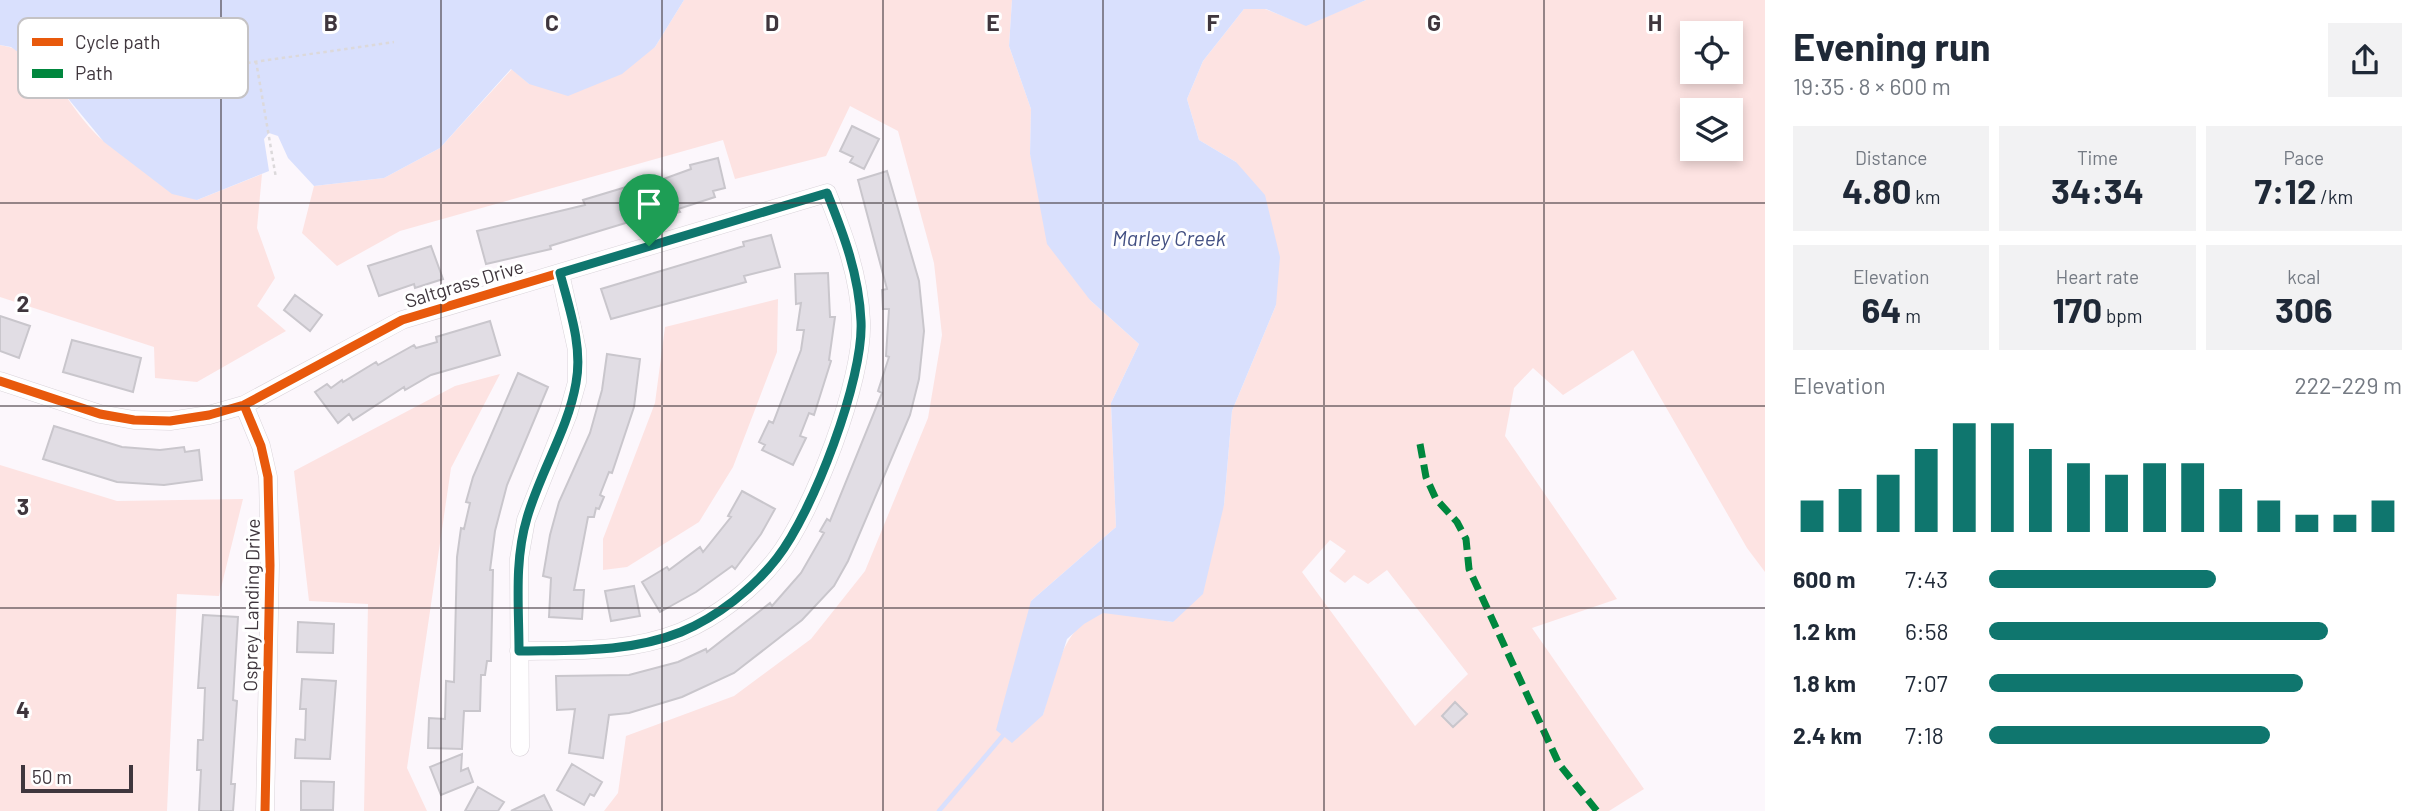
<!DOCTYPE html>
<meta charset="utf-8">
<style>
body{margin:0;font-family:Barlow,sans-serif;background:#f2f2f3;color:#1f2937;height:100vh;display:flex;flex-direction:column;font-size:26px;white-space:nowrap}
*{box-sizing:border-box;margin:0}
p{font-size:23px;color:#747a83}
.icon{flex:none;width:38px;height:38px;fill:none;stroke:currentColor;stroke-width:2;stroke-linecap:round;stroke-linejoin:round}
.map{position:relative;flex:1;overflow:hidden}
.details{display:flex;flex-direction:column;background:#fff;width:665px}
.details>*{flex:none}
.buttons{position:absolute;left:1680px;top:21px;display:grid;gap:14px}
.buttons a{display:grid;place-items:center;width:63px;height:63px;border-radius:0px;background:#fff;box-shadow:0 4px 10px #0003;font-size:35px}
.scale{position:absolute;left:21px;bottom:18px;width:112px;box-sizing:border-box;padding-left:7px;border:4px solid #3f363d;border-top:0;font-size:19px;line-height:24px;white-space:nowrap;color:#3f363d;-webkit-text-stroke:5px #fff;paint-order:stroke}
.pin{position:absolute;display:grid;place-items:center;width:60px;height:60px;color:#fff;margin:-72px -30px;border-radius:50% 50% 50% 0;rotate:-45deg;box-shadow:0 0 7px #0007}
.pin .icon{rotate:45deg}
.round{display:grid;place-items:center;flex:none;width:74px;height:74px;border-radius:0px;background:#f2f2f3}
.overview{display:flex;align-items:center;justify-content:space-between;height:119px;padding:0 28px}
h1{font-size:38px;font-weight:700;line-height:52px}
.metrics{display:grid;grid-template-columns:repeat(3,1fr);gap:10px;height:119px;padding:7px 28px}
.metrics div{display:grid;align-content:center;border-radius:0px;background:#f2f2f3;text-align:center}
.metrics b{font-size:35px;font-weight:700}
.metrics small{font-size:19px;font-weight:400}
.metrics p{font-size:19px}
.chart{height:196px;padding:14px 28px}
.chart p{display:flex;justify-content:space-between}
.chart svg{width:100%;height:126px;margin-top:7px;stroke:#0f766e;stroke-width:6}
ul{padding:0 28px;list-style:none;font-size:23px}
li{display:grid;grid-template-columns:112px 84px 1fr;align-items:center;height:52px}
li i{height:18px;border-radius:9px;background:#0f766e}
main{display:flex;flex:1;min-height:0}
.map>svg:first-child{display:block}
</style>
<main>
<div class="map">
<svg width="1765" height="811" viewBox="0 0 1765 811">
<rect width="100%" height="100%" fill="#fcf7fc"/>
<!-- green -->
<path fill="#fde3e2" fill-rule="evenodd" d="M684,0h328l-3,46 22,63 -1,45 60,146 49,44 -28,59 5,124 -85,74 12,114c10,-33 19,-93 60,-102 12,-2 55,7 70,9l51,-117 8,-94 44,-106 -40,-143 -37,-22 -12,-41 16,-38 41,-52h21l41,16 60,-25h399v572l-18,-24 -114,-198 -70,45 -30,-27 -19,20 -9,48 112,163 -85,29 112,161 -35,22h-1005l14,-18 8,-57 108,-40 77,-57 54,-68 63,-153 14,-83 -8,-72 -36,-132 -48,-25 -24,50 -91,23 -12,-39 -323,91 -63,35 -35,-33 12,-47 70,-8 56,-30 72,-79 17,15 126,-37zM1692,33h39v39h-39zM1692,110h39v39h-39zM1330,540l16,11 -17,20 16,12 9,-8 14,9 19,-14 81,104 -53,52 -113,-154z
M0,45c51,8 69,69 105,97 28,22 62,39 92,58l65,-26 -5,54 18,50 -18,28 29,25 -89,51 -42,-4 -1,-31 -154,-50z
M778,299l-1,53 -44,115 -34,55 -72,45 -24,3v-31l52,-136 10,-76z
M500,374l-49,94 -44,300 20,43h-63l4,-207 -59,-3 -15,-130 161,-85z
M0,465l117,36 126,-2 -24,97 -42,-2 -10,217h-167z"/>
<!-- water -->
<path fill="#d9e0fd" d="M0,0h684l-29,47 -33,27 -54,22 -39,-12 -18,-15 -71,79 -56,30 -70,8 -26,-28 -10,-22 -9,-3 -5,6 5,32 -72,29 -25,-6 -68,-52 -57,-69 -36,-26 -11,-2z
M1012,0h354l-60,26 -40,-17h-22l-41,52 -16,38 12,41 37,22 29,33 15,62 -4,48 -44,106 -8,94 -21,89 -30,28 -70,-9 -19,11 -17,15 -24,76 -31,28 -16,-13 35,-129 85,-74 -5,-124 28,-59 -49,-44 -43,-56 -17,-90 1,-45 -22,-63z"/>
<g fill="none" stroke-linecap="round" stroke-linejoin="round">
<!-- stream -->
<path stroke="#d9e0fd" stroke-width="4.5" d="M939,811l67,-79"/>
</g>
<!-- building -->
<path fill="#e1dde4" stroke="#c9c6cc" stroke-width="2" d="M852,126l27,13 -15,30 -14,-7 3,-5 -13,-6z
M718,158l7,30 -12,3 2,6 -37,12 2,3 -14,4 -1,-5 -115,35 1,3 -65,15 -9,-33 108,-26 -2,-5 63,-19 1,4 44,-16 -1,-4z
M887,171l32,110 5,50 -5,48 -9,36 -62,146 -14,25 -32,34 -68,53 -52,24 -53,16 -20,2 -6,43 -34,-5 6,-44 -18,1 -1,-34 73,-1 49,-13 28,-13 1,3 63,-49 2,3 29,-33 23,-40 -4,-2 7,-12 3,2 52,-128 -4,-2 11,-34 -3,-1 3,-47h-6l-1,-19 5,-1 -29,-109z
M771,235l9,32 -36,9 2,6 -135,37 -10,-30 143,-43 -1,-4z
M431,246l12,33 -28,9 -1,-4 -35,12 -11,-30z
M828,273l2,44h5l-6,43 2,1 -17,54 -5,-2 -9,23 6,2 -13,27 -31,-15 3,-5 -6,-3 10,-21 4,2 28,-73 3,-20h-7l4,-27 -5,1 -1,-30z
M295,295l27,20 -12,16 -26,-21z
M0,316l30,10 -11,32 -19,-7z
M490,321l10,34 -69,20 -26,15 -1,-3 -51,33 -4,-6 -11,9 -23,-31 12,-8 4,4 11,-8 1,2 33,-20 2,3 36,-20 2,3 21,-6 -1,-5z
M72,340l69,18 -8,34 -70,-20z
M607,354l33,5 -6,48 -22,66 -3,-1 -9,23 4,2 -5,12 -3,-1 -2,9h-6l-14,73h10l-2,29 -33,-2 2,-39 -8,-2 7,-41 9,-33 31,-69 12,-43z
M518,373l30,14 -41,98 -12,46 -5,39h3l-2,91h-4l-2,14h-4l-1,36h-16l-2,38 -34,-1 1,-30 16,1 1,-38 8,1 3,-125 4,-29 3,1 6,-26 -4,-1 7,-25z
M54,426l68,21 38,3 24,-3 1,5 14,-2 3,30 -38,5 -47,-3 -74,-23z
M742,491l33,18 -14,25 -26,35 -3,-3 -36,26 -36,20 -18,-30 25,-15 2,3 31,-23 3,5 28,-35 -3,-1z
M634,586l6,30 -29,5 -6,-30z
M203,615l35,2 -5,83 4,1 -6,83h4l-2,27h-34l2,-41h-4l1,-30h5l2,-52h-7z
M298,622l36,2 -1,29 -36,-1z
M302,679l34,2 -6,78 -35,-1 1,-19 9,1 1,-31h-6z
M1455,702l12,12 -14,13 -11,-11z
M462,754l-1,17 7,-3 5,14 -32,13 -11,-28z
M572,764l30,18 -8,14 -4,-2 -6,11 -27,-15z
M301,781l33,1 -1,28h-32z
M478,787l26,15 -6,9h-33z
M544,795l8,16h-41z"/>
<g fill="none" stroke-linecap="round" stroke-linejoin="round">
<!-- street casing -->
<g stroke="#dad4da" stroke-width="19">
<path id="street" d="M0,381l100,33 34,6 36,1 39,-6 35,-10 158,-85 425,-127c17,42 32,82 34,128 3,58 -48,191 -84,237 -24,31 -60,59 -96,74 -52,21 -108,18 -162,19
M244,405l17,41 7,31 2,88 -5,246
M520,747l-1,-188 7,-39 42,-106 9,-32v-32l-17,-77"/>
</g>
<!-- path -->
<path stroke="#dcd9db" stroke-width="2.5" stroke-dasharray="3.5 3.5" stroke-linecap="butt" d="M256,61l20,117
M157,76l237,-34"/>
<!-- street -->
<use href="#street" stroke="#fffeff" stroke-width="18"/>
<!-- quiet -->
<path stroke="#00873e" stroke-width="7" stroke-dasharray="14 7" stroke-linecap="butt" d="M1420,444l6,33 10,22 21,23 9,17 3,30 90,195 38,47"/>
<!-- cycleway casing -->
<g stroke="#fff" stroke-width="13">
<path id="cycleway" d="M0,381l100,33 34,6 36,1 39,-6 35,-10 158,-85 425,-127c17,42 32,82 34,128 3,58 -48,191 -84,237 -24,31 -60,59 -96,74 -52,21 -108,18 -162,19
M244,405l17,41 7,31 2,88 -5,246"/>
</g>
<!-- cycleway -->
<use href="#cycleway" stroke="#e8590c" stroke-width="9"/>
</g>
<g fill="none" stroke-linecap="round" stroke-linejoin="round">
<!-- route casing -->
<g stroke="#fff" stroke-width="14">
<path id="route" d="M827,193c17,42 32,82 34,128 3,58 -48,191 -84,237 -24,31 -60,59 -96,74 -52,21 -108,18 -162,19 0,-44 -5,-90 8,-133 13,-46 41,-88 49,-135 7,-37 -7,-75 -16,-110z"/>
</g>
<!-- route -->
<use href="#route" stroke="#0f766e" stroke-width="9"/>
</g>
<!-- grid -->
<path fill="none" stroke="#3f363d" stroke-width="2" stroke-opacity="0.55" d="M221,0v811M441,0v811M662,0v811M883,0v811M1103,0v811M1324,0v811M1544,0v811M0,203h1765M0,406h1765M0,608h1765"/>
<g text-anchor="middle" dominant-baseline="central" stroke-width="6" stroke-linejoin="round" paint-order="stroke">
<!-- street labels -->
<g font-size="19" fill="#3f363d" stroke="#fff">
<text transform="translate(464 283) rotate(-17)">Saltgrass Drive</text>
<text transform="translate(251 605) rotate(-89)">Osprey Landing Drive</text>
</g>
<!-- water labels -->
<g font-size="21" font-style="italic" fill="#435083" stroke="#fff">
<text x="1169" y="237">Marley Creek</text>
</g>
</g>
<!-- legend -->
<rect x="18" y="18" width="230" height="80" rx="10" fill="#fff" stroke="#c5c3c5" stroke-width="2"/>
<rect x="32" y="38" width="31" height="8" fill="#e8590c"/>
<rect x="32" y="69" width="31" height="9" fill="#00873e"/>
<g font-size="19" fill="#3f363d">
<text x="75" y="49">Cycle path</text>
<text x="75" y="80">Path</text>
</g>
<g font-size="23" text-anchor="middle" font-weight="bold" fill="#3f363d" stroke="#fff" stroke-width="6" stroke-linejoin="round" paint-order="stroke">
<text x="331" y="31">B</text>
<text x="552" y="31">C</text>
<text x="772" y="31">D</text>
<text x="993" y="31">E</text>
<text x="1213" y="31">F</text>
<text x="1434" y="31">G</text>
<text x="1655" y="31">H</text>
<text x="23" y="312">2</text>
<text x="23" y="515">3</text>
<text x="23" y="718">4</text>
</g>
</svg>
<div class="buttons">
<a><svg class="icon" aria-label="locate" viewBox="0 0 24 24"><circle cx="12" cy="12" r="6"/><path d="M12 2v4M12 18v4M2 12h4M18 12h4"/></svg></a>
<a><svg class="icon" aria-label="layers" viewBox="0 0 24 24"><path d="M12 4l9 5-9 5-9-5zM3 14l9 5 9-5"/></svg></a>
</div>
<div class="scale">50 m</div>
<div class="pin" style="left:649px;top:246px;background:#1e9e55"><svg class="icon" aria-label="arrive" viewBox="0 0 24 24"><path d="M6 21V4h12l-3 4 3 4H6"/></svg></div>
</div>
<section class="details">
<div class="overview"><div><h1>Evening run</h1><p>19:35 · 8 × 600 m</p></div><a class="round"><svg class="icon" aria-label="share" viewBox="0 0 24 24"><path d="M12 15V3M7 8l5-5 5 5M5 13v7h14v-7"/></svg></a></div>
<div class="metrics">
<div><p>Distance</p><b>4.80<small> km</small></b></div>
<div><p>Time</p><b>34:34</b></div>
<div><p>Pace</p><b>7:12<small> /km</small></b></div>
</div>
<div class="metrics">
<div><p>Elevation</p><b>64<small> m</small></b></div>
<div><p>Heart rate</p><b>170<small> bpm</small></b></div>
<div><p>kcal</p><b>306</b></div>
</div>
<div class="chart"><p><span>Elevation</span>222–229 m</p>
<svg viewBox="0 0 160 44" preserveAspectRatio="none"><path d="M5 44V33M15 44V29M25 44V24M35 44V15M45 44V6M55 44V6M65 44V15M75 44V20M85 44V24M95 44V20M105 44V20M115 44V29M125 44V33M135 44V38M145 44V38M155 44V33"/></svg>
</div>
<ul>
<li><b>600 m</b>7:43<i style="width:55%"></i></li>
<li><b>1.2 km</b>6:58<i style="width:82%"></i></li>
<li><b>1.8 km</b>7:07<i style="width:76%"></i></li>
<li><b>2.4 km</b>7:18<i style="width:68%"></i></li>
</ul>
</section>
</main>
